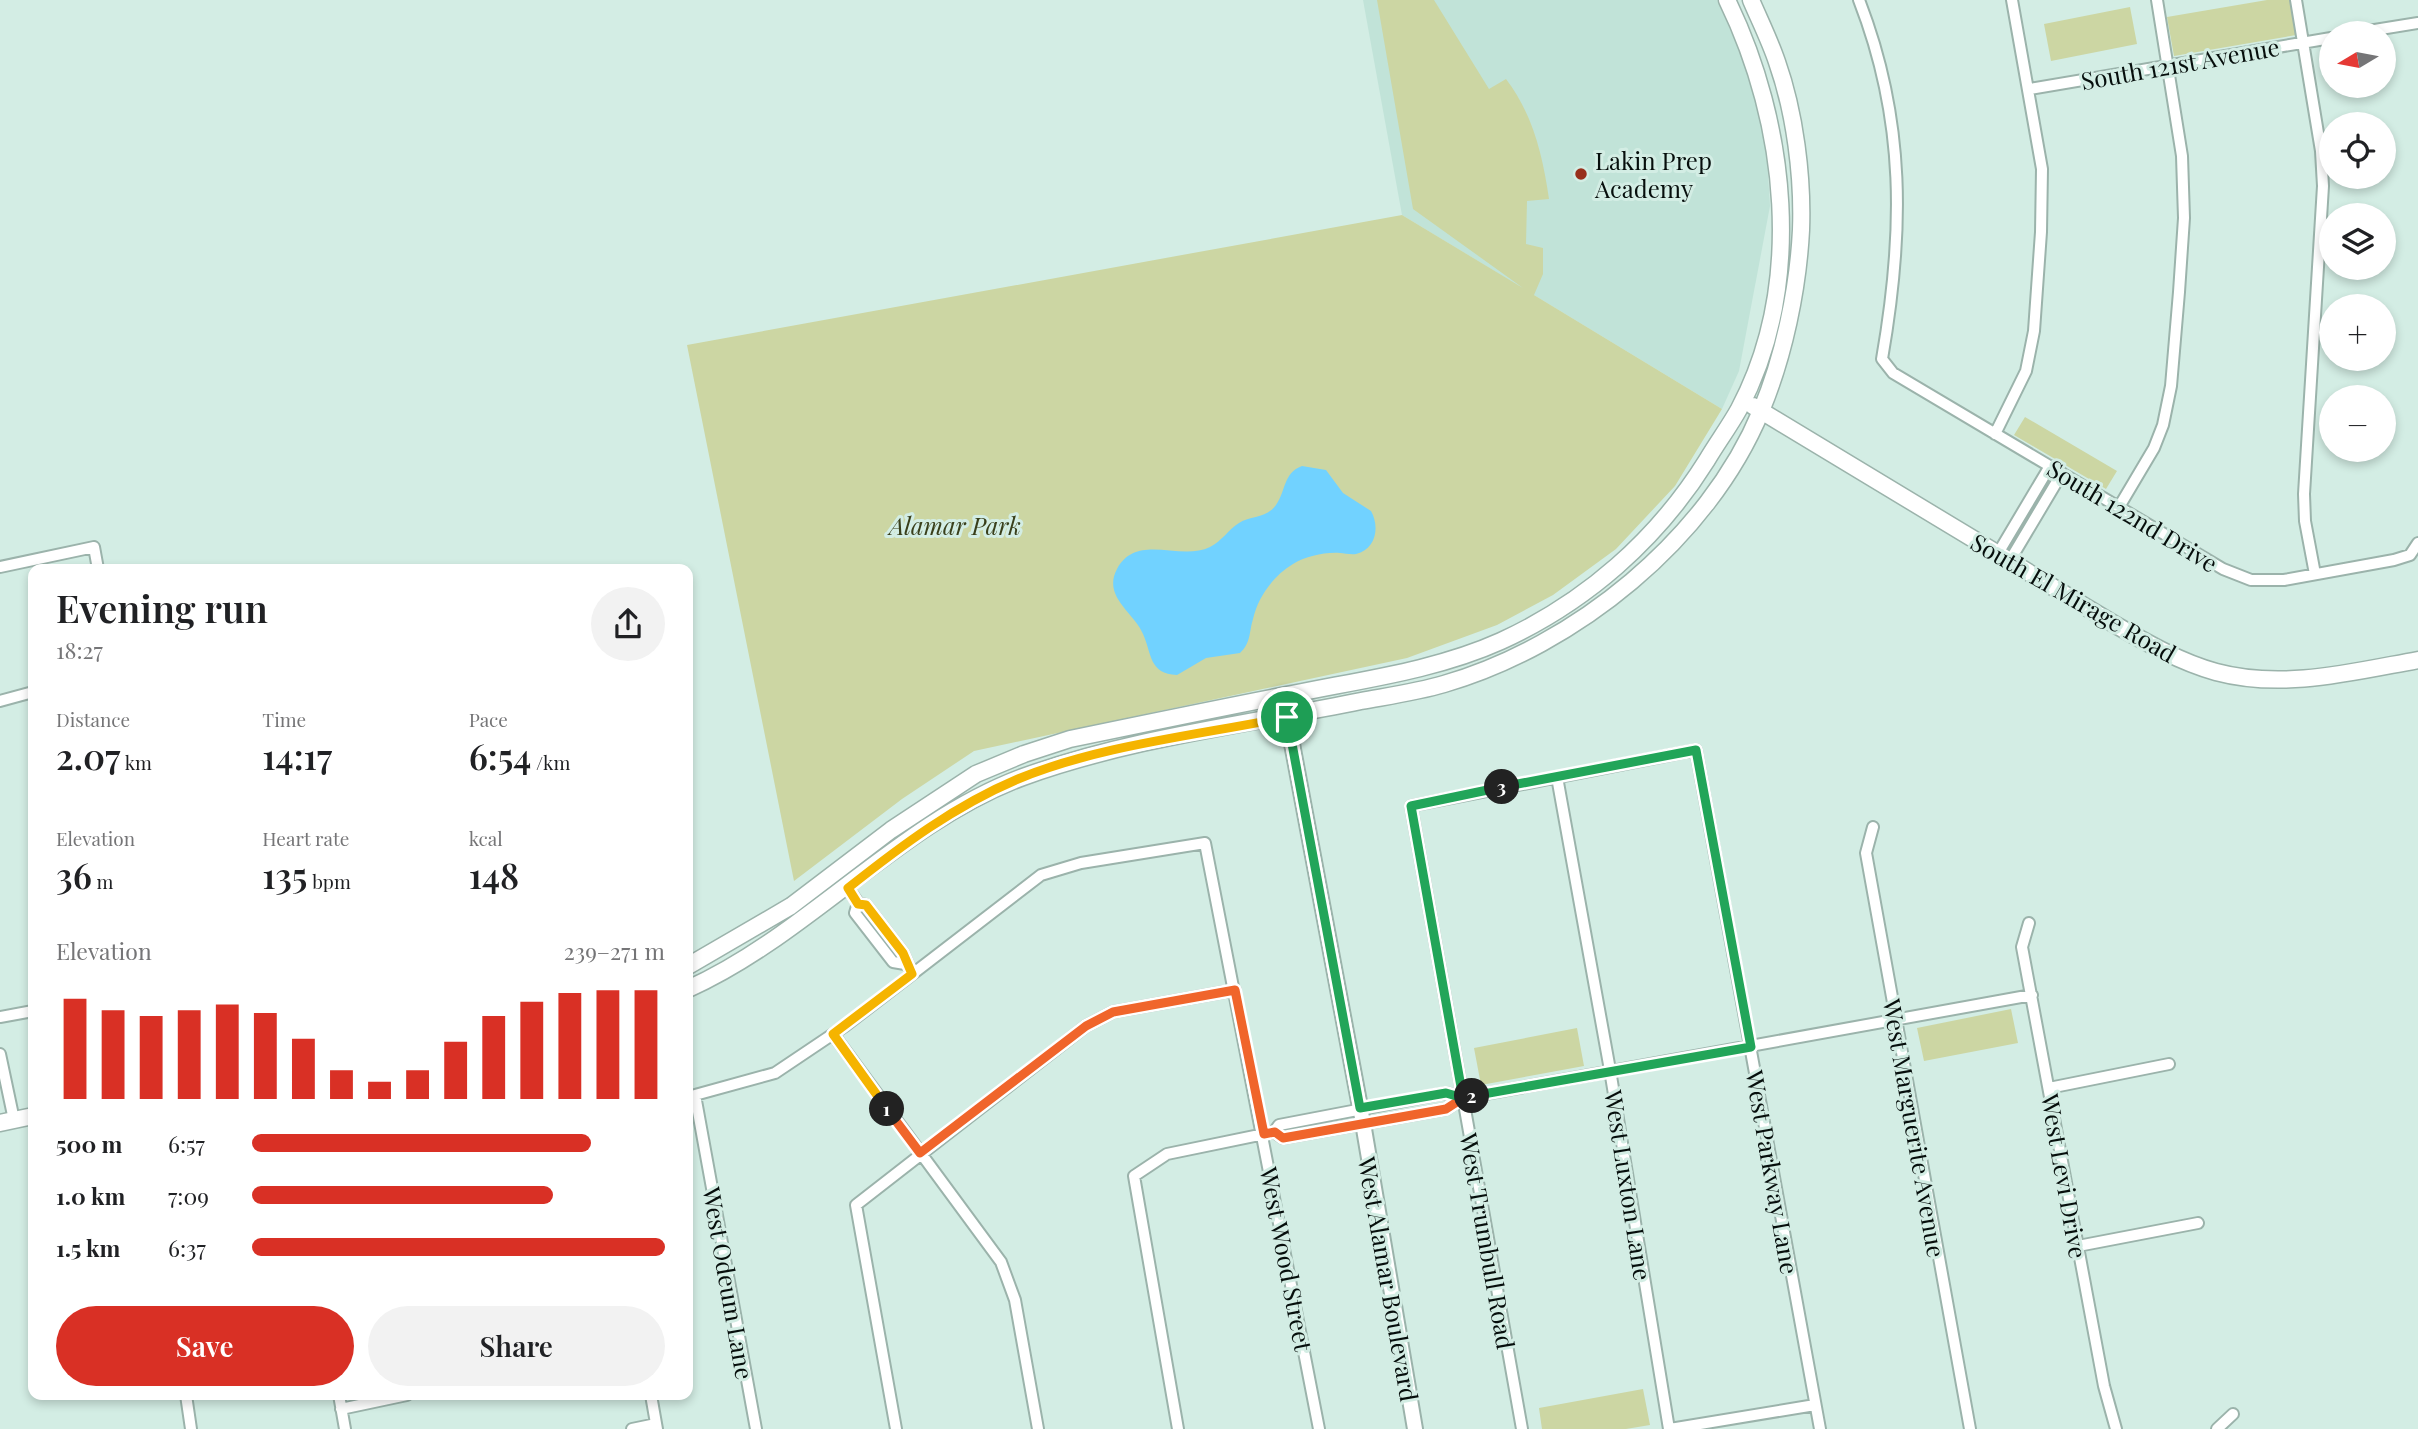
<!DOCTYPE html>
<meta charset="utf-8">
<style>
body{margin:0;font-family:"Playfair Display",serif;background:#f2f2f2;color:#202124;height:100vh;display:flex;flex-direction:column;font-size:26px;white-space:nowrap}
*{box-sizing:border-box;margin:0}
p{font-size:23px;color:#757577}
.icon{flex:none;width:38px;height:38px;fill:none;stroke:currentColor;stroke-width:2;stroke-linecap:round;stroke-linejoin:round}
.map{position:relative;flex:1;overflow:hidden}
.sheet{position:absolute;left:28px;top:564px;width:665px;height:836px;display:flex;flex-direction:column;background:#fff;border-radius:14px;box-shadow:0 4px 10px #0003}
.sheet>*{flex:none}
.needle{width:46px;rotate:260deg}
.fabs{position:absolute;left:2319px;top:21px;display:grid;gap:14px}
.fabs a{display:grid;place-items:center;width:77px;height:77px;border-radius:50%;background:#fff;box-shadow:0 4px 10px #0003;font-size:35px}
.pin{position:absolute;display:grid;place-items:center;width:60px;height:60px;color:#fff;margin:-30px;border:4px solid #fff;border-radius:50%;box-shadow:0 2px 7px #0007}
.km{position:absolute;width:35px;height:35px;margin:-18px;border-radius:50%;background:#222;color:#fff;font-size:19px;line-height:35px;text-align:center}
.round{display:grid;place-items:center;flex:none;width:74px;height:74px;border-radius:37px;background:#f2f2f2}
.overview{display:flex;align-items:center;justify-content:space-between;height:119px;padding:0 28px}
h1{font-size:38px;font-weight:600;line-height:52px}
.figures{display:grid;grid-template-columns:repeat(3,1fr);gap:10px;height:119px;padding:7px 28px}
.figures div{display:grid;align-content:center}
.figures b{font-size:35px;font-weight:600}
.figures small{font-size:19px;font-weight:400}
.figures p{font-size:19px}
.chart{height:196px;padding:14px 28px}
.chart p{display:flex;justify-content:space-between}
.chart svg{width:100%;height:126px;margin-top:7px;stroke:#d93025;stroke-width:6}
.primary-button{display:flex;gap:14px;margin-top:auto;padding:14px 28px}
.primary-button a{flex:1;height:80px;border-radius:42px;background:#d93025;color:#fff;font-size:28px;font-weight:600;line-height:80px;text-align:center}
.primary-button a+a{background:#f2f2f2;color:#202124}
ul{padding:0 28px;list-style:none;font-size:23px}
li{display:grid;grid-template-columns:112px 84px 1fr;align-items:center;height:52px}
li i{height:18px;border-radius:9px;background:#d93025}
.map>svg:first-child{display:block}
</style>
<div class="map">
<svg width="2418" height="1429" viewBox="0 0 2418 1429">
<rect width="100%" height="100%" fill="#d3ede4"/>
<!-- built -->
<path fill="#c1e3d8" d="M1363,0h354l32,72 17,70 4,64 -31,165 -17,38 -320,-194z"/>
<!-- green -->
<path fill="#ccd6a3" d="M1377,0h57l55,89 17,-10c27,35 37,78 43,120l-22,2 -1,43 17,4v26l-9,21 188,114 -47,77 -59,63 -63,46 -56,30 -90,33 -433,93 -72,48 -108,82 -107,-536 715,-130 121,73 -110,-79z
M2267,0h23l6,35 -122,21 -7,-39z
M2130,7l7,37 -86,17 -7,-37z
M2025,417l92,54 -11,18 -92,-54z
M2011,1009l7,34 -94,18 -7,-33z
M1577,1028l7,38 -103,19 -7,-37z
M1643,1389l7,36 -24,4h-84l-3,-21z"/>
<!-- water -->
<path fill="#71d2ff" d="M1302,466l24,4 17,23 28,18c9,16 5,38 -15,43 -5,1 -12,-1 -16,-1 -16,-1 -33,3 -47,11 -20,12 -35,33 -40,55 -4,13 -2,24 -13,34l-34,5 -29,17c-28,-1 -25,-21 -34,-41 -8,-21 -41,-37 -26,-65 20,-37 63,-7 93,-22 12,-6 18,-17 29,-24 12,-8 27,-4 37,-18 10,-14 7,-32 26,-39z"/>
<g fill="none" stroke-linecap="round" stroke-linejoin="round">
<!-- minor casing -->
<g stroke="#9bb3ab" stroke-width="14">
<path id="minor" d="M1859,0c47,121 45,233 23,359l11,14 330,196 28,11h33l110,-20 16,-5 8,-12
M2296,0l25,151 2,35 -19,308 1,27 10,53
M2356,33l62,-10
M2030,89l301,-51
M1995,434l31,-63 8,-40 7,-99 1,-63 -30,-169
M2119,507l35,-59 9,-23 8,-39 8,-94 5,-74 -2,-62 -25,-156
M1997,555l53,-89
M2009,562l53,-89
M0,567l94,-20 4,22
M0,701l33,-9
M1557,777l53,293 59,359
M1873,827l-7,26 104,576
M848,888l10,15 8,2 37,48 9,21
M858,903l-3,10 38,49 12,2
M2029,923l-7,24 82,439 12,43
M0,1017l33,-6
M833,1034l168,228 14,38 23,129
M0,1054l14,66
M2049,1088l120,-24
M1274,1132l9,6 163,-29 17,-11 569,-103
M2078,1246l120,-23
M186,1395l5,34
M339,1395l6,34
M651,1395l6,34
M341,1409l66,-14
M632,1429l24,-5
M756,1429l-61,-334 80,-22 70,-47 196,-151 40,-12 124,-20 114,586
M896,1429l-40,-224 230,-179 27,-14 122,-22
M1178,1429l-44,-253 33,-22 107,-22 5,-7 167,-32 17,5
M1522,1429l-111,-623 285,-56 124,679
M1670,1429l145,-24
M2217,1429l16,-15"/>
</g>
<!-- tertiary casing -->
<g stroke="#9bb3ab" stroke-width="18">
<path id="tertiary" d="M1287,717l76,406 52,306"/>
</g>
<!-- secondary casing -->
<g stroke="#9bb3ab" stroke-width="19">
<path id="secondary" d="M1753,406l361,218c33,19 66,38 102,48 67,18 136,0 202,-12
M688,966l103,-60 100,-76 85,-56 48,-20 46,-15c77,-16 154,-32 232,-47 66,-13 137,-23 199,-51 85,-39 156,-101 206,-181 10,-17 22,-33 32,-51 66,-125 48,-286 -12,-409
M688,989c120,-54 211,-166 335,-212 107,-39 226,-53 338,-76 27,-5 56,-9 83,-17 131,-38 264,-145 317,-273 23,-55 37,-122 40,-181 2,-53 -6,-117 -24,-168 -7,-21 -17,-41 -26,-62
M0,1123l33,-7"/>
</g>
<!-- minor -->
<use href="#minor" stroke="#fff" stroke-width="10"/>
<!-- tertiary -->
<use href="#tertiary" stroke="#fff" stroke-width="14"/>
<!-- secondary -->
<use href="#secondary" stroke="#fff" stroke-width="16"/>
</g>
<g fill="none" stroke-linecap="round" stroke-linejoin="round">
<!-- split-1 casing -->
<g stroke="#fff" stroke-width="14">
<path id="split-1" d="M887,1109l-54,-75 79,-60 -9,-21 -37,-48 -8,-1 -10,-16c53,-42 106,-82 170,-109 82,-34 182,-44 269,-62"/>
</g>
<!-- split-2 casing -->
<g stroke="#fff" stroke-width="14">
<path id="split-2" d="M887,1109l33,44 166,-127 27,-14 122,-22 29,144 11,-2 8,6 163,-29 17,-11 9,-2"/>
</g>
<!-- split-3 casing -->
<g stroke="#fff" stroke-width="14">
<path id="split-3" d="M1472,1096l279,-49 -55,-297 -194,37"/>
</g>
<!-- split-4 casing -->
<g stroke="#fff" stroke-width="14">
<path id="split-4" d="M1287,717l73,391 86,-15 17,5 -52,-292 91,-19"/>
</g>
<!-- split-1 -->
<use href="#split-1" stroke="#f5b400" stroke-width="9"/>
<!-- split-2 -->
<use href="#split-2" stroke="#f0652b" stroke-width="9"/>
<!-- split-3 -->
<use href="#split-3" stroke="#22a559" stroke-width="9"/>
<!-- split-4 -->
<use href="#split-4" stroke="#22a559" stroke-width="9"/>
</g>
<!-- markers -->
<circle fill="#982f1b" stroke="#d3ede4" stroke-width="2.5" cx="1581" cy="174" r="7"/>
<g text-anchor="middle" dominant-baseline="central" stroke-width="6" stroke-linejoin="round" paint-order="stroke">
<!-- street labels -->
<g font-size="24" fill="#060e0c" stroke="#d3ede4">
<text transform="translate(2180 63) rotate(-10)">South 121st Avenue</text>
<text transform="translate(2133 515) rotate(31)">South 122nd Drive</text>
<text transform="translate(2074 597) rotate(30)">South El Mirage Road</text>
<text transform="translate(1915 1128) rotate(80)">West Marguerite Avenue</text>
<text transform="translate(1773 1172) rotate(80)">West Parkway Lane</text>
<text transform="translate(2065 1176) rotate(80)">West Levi Drive</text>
<text transform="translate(1629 1185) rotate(81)">West Luxton Lane</text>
<text transform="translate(1488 1241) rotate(80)">West Trumbull Road</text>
<text transform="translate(1287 1259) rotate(79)">West Wood Street</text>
<text transform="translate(1389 1279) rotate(80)">West Alamar Boulevard</text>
<text transform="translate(729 1283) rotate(80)">West Odeum Lane</text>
</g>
<!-- poi labels -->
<g font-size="24" fill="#060e0c" stroke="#d3ede4" text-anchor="start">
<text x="1595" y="160">Lakin Prep<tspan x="1595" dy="28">Academy</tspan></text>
</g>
<!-- park labels -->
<g font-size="24" font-style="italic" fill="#393f1b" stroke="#d3ede4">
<text x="955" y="525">Alamar Park</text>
</g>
</g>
</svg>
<div class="fabs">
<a><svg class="needle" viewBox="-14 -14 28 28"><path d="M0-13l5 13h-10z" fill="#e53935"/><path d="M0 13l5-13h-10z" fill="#757577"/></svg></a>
<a><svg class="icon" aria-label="locate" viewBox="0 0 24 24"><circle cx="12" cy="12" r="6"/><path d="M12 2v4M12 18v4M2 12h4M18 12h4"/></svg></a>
<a><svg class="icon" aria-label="layers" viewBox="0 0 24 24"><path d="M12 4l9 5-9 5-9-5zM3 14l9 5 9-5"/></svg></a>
<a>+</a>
<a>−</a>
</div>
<div class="pin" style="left:1287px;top:717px;background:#1e9e55"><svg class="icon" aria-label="arrive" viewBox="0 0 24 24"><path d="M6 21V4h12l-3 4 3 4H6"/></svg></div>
<b class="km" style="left:887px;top:1109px">1</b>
<b class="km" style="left:1472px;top:1096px">2</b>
<b class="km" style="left:1502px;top:787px">3</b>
<section class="sheet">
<div class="overview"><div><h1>Evening run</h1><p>18:27</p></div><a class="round"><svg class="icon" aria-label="share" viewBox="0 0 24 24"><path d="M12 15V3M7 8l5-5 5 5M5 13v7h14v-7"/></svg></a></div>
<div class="figures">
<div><p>Distance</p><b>2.07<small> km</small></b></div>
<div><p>Time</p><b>14:17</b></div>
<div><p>Pace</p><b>6:54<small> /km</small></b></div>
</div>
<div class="figures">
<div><p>Elevation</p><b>36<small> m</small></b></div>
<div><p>Heart rate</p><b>135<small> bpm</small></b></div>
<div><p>kcal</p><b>148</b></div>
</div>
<div class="chart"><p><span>Elevation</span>239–271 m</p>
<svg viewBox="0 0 160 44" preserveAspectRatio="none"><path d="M5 44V9M15 44V13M25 44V15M35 44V13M45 44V11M55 44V14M65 44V23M75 44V34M85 44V38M95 44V34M105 44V24M115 44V15M125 44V10M135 44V7M145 44V6M155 44V6"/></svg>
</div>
<ul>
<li><b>500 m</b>6:57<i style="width:82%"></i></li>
<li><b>1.0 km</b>7:09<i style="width:73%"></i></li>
<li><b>1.5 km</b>6:37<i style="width:100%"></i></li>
</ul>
<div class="primary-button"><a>Save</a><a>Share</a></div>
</section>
</div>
